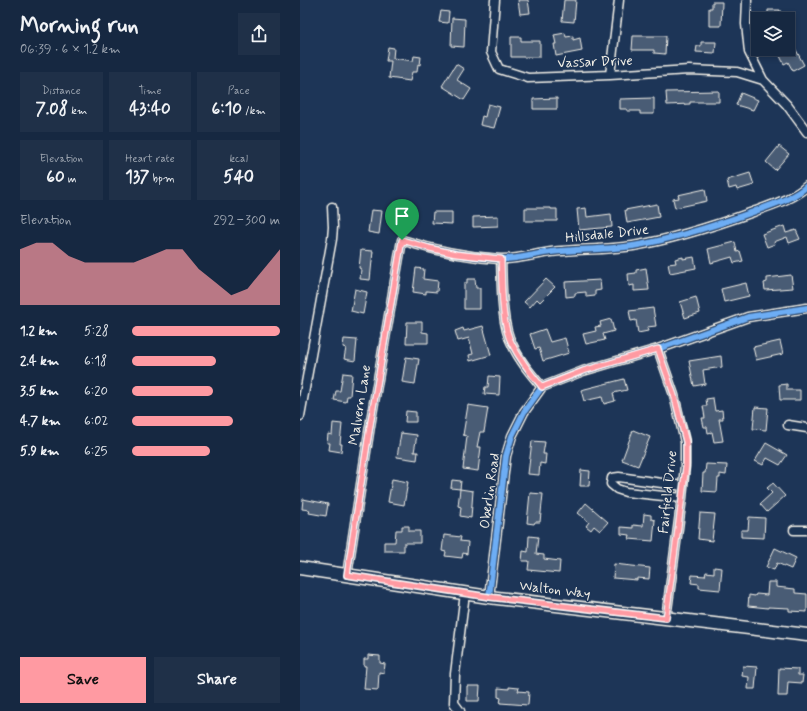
<!DOCTYPE html>
<meta charset="utf-8">
<style>
body{margin:0;font-family:Mynerve,sans-serif;background:#1f3048;color:#f1f3f6;height:100vh;display:flex;flex-direction:column;font-size:15px;white-space:nowrap}
*{box-sizing:border-box;margin:0}
p{font-size:13px;color:#9ea6b1}
.icon{flex:none;width:22px;height:22px;fill:none;stroke:currentColor;stroke-width:2;stroke-linecap:round;stroke-linejoin:round}
.map{position:relative;flex:1;overflow:hidden}
.drawer{display:flex;flex-direction:column;background:#162841;width:300px}
.drawer>*{flex:none}
.fabs{position:absolute;left:451px;top:12px;display:grid;gap:8px}
.fabs a{display:grid;place-items:center;width:44px;height:44px;border-radius:0px;background:#162841;box-shadow:0 2px 6px #0003,0 0 0 1px #35445a;font-size:20px}
.pin{position:absolute;display:grid;place-items:center;width:34px;height:34px;color:#fff;margin:-41px -17px;border-radius:50% 50% 50% 0;rotate:-45deg;box-shadow:0 0 4px #0007}
.pin .icon{rotate:45deg}
.round{display:grid;place-items:center;flex:none;width:42px;height:42px;border-radius:0px;background:#1f3048}
.headline{display:flex;align-items:center;justify-content:space-between;height:68px;padding:0 20px}
h1{font-size:22px;font-weight:800;line-height:30px}
.stats{display:grid;grid-template-columns:repeat(3,1fr);gap:6px;height:68px;padding:4px 20px}
.stats div{display:grid;align-content:center;border-radius:0px;background:#1f3048;text-align:center}
.stats b{font-size:17px;font-weight:800}
.stats small{font-size:11px;font-weight:400}
.stats p{font-size:11px}
.chart{height:112px;padding:8px 20px}
.chart p{display:flex;justify-content:space-between}
.chart svg{width:100%;height:72px;margin-top:4px;fill:#ff9aa2;opacity:.7}
.cta{display:flex;gap:8px;margin-top:auto;padding:8px 20px}
.cta a{flex:1;height:46px;border-radius:0px;background:#ff9aa2;color:#111;font-size:16px;font-weight:800;line-height:46px;text-align:center}
.cta a+a{background:#1f3048;color:#f1f3f6}
ul{padding:0 20px;list-style:none;font-size:13px}
li{display:grid;grid-template-columns:64px 48px 1fr;align-items:center;height:30px}
li i{height:10px;border-radius:5px;background:#ff9aa2}
main{display:flex;flex:1;min-height:0}
.map>svg:first-child{display:block}
</style>
<main>
<section class="drawer">
<div class="headline"><div><h1>Morning run</h1><p>06:39 · 6 × 1.2 km</p></div><a class="round"><svg class="icon" aria-label="share" viewBox="0 0 24 24"><path d="M12 15V3M7 8l5-5 5 5M5 13v7h14v-7"/></svg></a></div>
<div class="stats">
<div><p>Distance</p><b>7.08<small> km</small></b></div>
<div><p>Time</p><b>43:40</b></div>
<div><p>Pace</p><b>6:10<small> /km</small></b></div>
</div>
<div class="stats">
<div><p>Elevation</p><b>60<small> m</small></b></div>
<div><p>Heart rate</p><b>137<small> bpm</small></b></div>
<div><p>kcal</p><b>540</b></div>
</div>
<div class="chart"><p><span>Elevation</span>292–300 m</p>
<svg viewBox="0 0 160 44" preserveAspectRatio="none"><path d="M0 44V10L10 6L20 6L30 14L40 18L50 18L60 18L70 18L80 14L90 10L100 10L110 22L120 30L130 38L140 34L150 22L160 10V44z"/></svg>
</div>
<ul>
<li><b>1.2 km</b>5:28<i style="width:100%"></i></li>
<li><b>2.4 km</b>6:18<i style="width:57%"></i></li>
<li><b>3.5 km</b>6:20<i style="width:55%"></i></li>
<li><b>4.7 km</b>6:02<i style="width:68%"></i></li>
<li><b>5.9 km</b>6:25<i style="width:53%"></i></li>
</ul>
<div class="cta"><a>Save</a><a>Share</a></div>
</section>
<div class="map">
<svg width="507" height="711" viewBox="0 0 507 711">
<rect width="100%" height="100%" fill="#1d3557"/>
<filter id="ink" filterUnits="userSpaceOnUse"><feTurbulence type="fractalNoise" baseFrequency=".025" numOctaves="2"/><feDisplacementMap in="SourceGraphic" scale="8" xChannelSelector="R" yChannelSelector="G"/><feConvolveMatrix kernelMatrix="1 2 1 2 8 2 1 2 1" color-interpolation-filters="sRGB"/></filter>
<g filter="url(#ink)">
<!-- building -->
<path fill="#485b74" stroke="#f4f1e8" d="M218,0h10l2,13 -10,1z
M264,0h12l-2,22 -12,-1z
M412,2h10l-1,24h-12v-18h3z
M468,10h12v9h-12z
M141,11l8,1 -1,11 -9,-1z
M152,18l13,1 -1,28 -13,-1z
M265,33l1,4 7,-1v4l7,-2 2,13 -26,5 -2,-12h2l-2,-9z
M333,36h33l-1,18 -11,-1v-3h-22z
M211,37h10v4h19v16h-29z
M401,42h15l-1,11 -19,-1 1,-6h4z
M88,47l6,1 -1,10 20,3 1,-5 7,1 -1,8 -2,-1 -1,8h-5l-2,9 -21,-3 2,-17h-5z
M495,48l9,17 -11,6 -5,-9 -4,2 -6,-12 5,-3h4l1,2z
M156,64l8,5 -7,11 14,9 -7,11 -22,-14z
M419,91v11h-29v2l-23,1 -1,-13z
M441,93l17,7 -5,10 -17,-5z
M257,98v11h-24v-10z
M354,98v16h-14v-3h-13v-2h-7v-10z
M188,104l12,3 -6,21 -14,-3 2,-9 3,1z
M479,146l10,8 -14,16 -9,-8z
M450,173l4,12 -17,5 -1,-3 -7,2 -2,-9z
M405,189l2,12 -32,7 -2,-9 6,-1 -1,-3z
M357,204l2,13 -32,6 -2,-13z
M225,208h26v1h6v12h-32z
M286,208l1,9 24,-3 1,13 -33,3 -2,-21z
M71,210l11,1 -3,23 -11,-2z
M133,212h19v12l-20,-1z
M198,216v10l-25,1v-10z
M484,226l2,7 10,-3 4,9 -11,4 -2,-6 -13,5 1,2 -8,3 -5,-13z
M435,242l2,10 3,-1 3,10 -9,2 -2,-6 -21,6 -3,-14z
M61,250l12,1 -3,29 -10,-1 1,-10 -2,-1z
M383,257v2l11,-2 2,11 -26,5 -2,-9 8,-1 -1,-4z
M116,268l8,1 -1,10 15,2 -1,11 -11,-1v3l-13,-2z
M346,268l3,22 -15,1v-6l-5,1 -1,-12 8,-1v-3z
M491,275l2,13 -28,2 -1,-7 3,-1v-4z
M167,279h8l1,9h4v21h-16v-26h3z
M246,279l9,8 -15,15 -3,-3 -7,8 -6,-5z
M300,280l1,10 -6,1v5l-9,1v-5l-11,1v3l-9,1 -1,-15z
M446,283l3,13 -25,6 -3,-13z
M55,289l12,3 -4,22 -12,-3z
M396,297l4,16 -15,5 -5,-16z
M353,308l3,18 -9,1 1,4 -10,2 -2,-13 -5,1 -2,-10z
M311,319l3,12 -11,3 2,6 -19,4 -3,-10 13,-3 -1,-4 6,-1 -1,-4z
M107,322h15v10l6,1v10h-22z
M183,326l8,29 -21,6 -1,-6 4,-1 -4,-16 -11,3 -3,-10 8,-3 1,3z
M245,329l5,13 15,-4 4,15 -26,8 -4,-13 -4,1 -5,-15z
M44,339l13,1 -2,21 -11,-2 2,-11 -3,-1z
M480,341l3,13 -27,6 -3,-13z
M421,356l1,11 -19,3 2,14 -11,2 -5,-25z
M106,357l13,2 -4,25 -13,-2z
M43,373l9,1 -2,22h-3l-1,6 -12,-2 2,-9h4z
M189,376l11,1 -1,18 -15,-1 1,-7h3z
M324,379l3,11 -14,3 2,8 -11,3 -2,-7 -18,4 -3,-11z
M487,384v6h13v10h-20l-1,-15z
M413,398l2,13 7,-1 1,9h-4l4,22 -9,1 -2,-10 -4,1 -1,-6h-3l-2,-9h3l-2,-12h4l-1,-7z
M168,405l20,3 -4,24h-4l-3,15h4l-3,24 -15,-2 4,-33 -4,-1z
M455,407l13,1 -2,22 -13,-1z
M106,411l10,1v10h-11z
M33,423l9,1 -2,20h2l-1,8 -12,-2 1,-7h-3l1,-9 4,1z
M333,430l17,7 -12,29 -16,-6z
M101,433l16,2 -3,17h4l-1,8 -20,-3z
M232,441l13,1 -2,12h3l-1,10 -5,-1 -1,12 -11,-1z
M466,443l21,12 -7,10 -13,-7 -4,7 -8,-4z
M406,464l21,1 -1,10 -6,-1v4h-2l-1,14 -15,-1 1,-18h2z
M281,470l9,1 -1,15h-9z
M92,479l16,3 -4,23 -16,-3z
M152,480l9,1 -1,8 -9,-1z
M473,483l12,13 -18,16 -7,-8 12,-11 -5,-5z
M160,489l13,2 -2,27 -11,-2 1,-9 -3,-1z
M230,493l13,1 -3,28h-5l-1,2 -7,-1z
M3,499l25,5 -2,12 -17,-3 1,-3 -8,-1z
M286,503l22,19 -8,9 -6,-5 -3,4 -5,-4 3,-4 -11,-9z
M400,513l15,1 -3,27 -14,-2z
M344,514l7,1v4l4,1 -2,21 -24,-2 1,-4 -9,-1v-7l12,1v-3l10,1z
M449,517l16,1 -1,20 -23,-1v-7h7z
M102,526h7v5h11v12h-16v8h-20v-9h11l1,-12h6z
M144,535l17,2 -1,4 8,1 -1,12 -4,-1 -1,5 -17,-2 1,-4 -4,-1z
M229,536l9,1 -2,17 8,1v4l16,2 -1,12 -31,-3 1,-9h-7l1,-10 5,1z
M475,548l21,10 -5,11 -14,-6 -3,7 -8,-3z
M314,564l36,4 -1,11 -12,-1v2l-24,-2z
M414,567l8,1 -2,22 -21,-2v-4l-8,-1 1,-8 13,1 1,-4 8,1z
M468,582h8v5l19,2v4l12,1v18l-18,-1v-3l-21,-1v1l-20,-2 1,-11 6,1 1,-2 11,1z
M68,655l12,1v7l5,1 -1,9 -5,-1 -1,18 -14,-1 2,-23h-2v-7h4z
M443,666l14,1 -2,22h-7l1,-12 -7,-1z
M479,668l19,1v6h5l-1,8 -14,-1 -1,14h-9z
M167,686h13l-1,15h-12z
M209,687l10,1 -1,3 11,1 -1,13 -28,-2 1,-5 -3,-1v-9l11,1z"/>
<g fill="none" stroke-linecap="round" stroke-linejoin="round">
<!-- street casing -->
<g stroke="#f4f1e8" stroke-width="11">
<path id="street" d="M195,0l-4,52 8,17 29,9 82,-3 79,-5 48,2 26,8
M447,0l-1,24 3,28 14,28 24,25 20,27
M310,75l9,-75
M201,259c1,23 0,66 11,85 7,16 19,30 30,43
M358,349l16,46 11,47v23l-3,33 -16,120
M0,416l32,-177 1,-12 -1,-20
M488,425l19,3
M382,498l-56,-6 -9,-3 -6,-5 1,-6 7,-1 64,9
M494,530h13
M47,575l23,-149 32,-186c31,10 64,17 98,19 15,1 35,-5 51,-7 27,-3 55,-2 82,-6 41,-7 81,-20 120,-34 18,-7 40,-13 54,-26
M189,597l17,-141 6,-20 12,-24 18,-25 41,-16 75,-22 90,-32 59,-9
M160,711l-6,-8 1,-29 10,-81"/>
</g>
<!-- secondary casing -->
<g stroke="#f4f1e8" stroke-width="15">
<path id="secondary" d="M0,568l189,29 318,38"/>
</g>
<!-- street -->
<use href="#street" stroke="#1d3557" stroke-width="8"/>
<!-- secondary -->
<use href="#secondary" stroke="#1d3557" stroke-width="12"/>
<!-- cycleway casing -->
<g stroke="#1d3557" stroke-width="8">
<path id="cycleway" d="M47,575l23,-149 32,-186c31,10 64,17 98,19 15,1 35,-5 51,-7 27,-3 55,-2 82,-6 41,-7 81,-20 120,-34 18,-7 40,-13 54,-26
M189,597l17,-141 6,-20 12,-24 18,-25 41,-16 75,-22 90,-32 59,-9"/>
</g>
<!-- cycleway -->
<use href="#cycleway" stroke="#6dadf4" stroke-width="6"/>
</g>
</g>
<g fill="none" stroke-linecap="round" stroke-linejoin="round" filter="url(#ink)">
<!-- route casing -->
<g stroke="#fff" stroke-width="8">
<path id="route" d="M102,240l27,8 27,6 45,5c1,23 0,66 11,85 8,16 19,30 30,43l41,-16 75,-22 16,46 12,47v24l-4,32 -16,120 -177,-21 -142,-22 23,-149z"/>
</g>
<!-- route -->
<use href="#route" stroke="#ff9aa2" stroke-width="5"/>
</g>
<g text-anchor="middle" dominant-baseline="central" stroke-width="3" stroke-linejoin="round" paint-order="stroke">
<!-- street labels -->
<g font-size="14" fill="#f4f1e8" stroke="#1d3557">
<text transform="translate(295 62) rotate(-2)">Vassar Drive</text>
<text transform="translate(307 234) rotate(-6)">Hillsdale Drive</text>
<text transform="translate(60 405) rotate(-81)">Malvern Lane</text>
<text transform="translate(190 491) rotate(-82)">Oberlin Road</text>
<text transform="translate(368 492) rotate(-84)">Fairfield Drive</text>
<text transform="translate(255 590) rotate(7)">Walton Way</text>
</g>
</g>
</svg>
<div class="fabs">
<a><svg class="icon" aria-label="layers" viewBox="0 0 24 24"><path d="M12 4l9 5-9 5-9-5zM3 14l9 5 9-5"/></svg></a>
</div>
<div class="pin" style="left:102px;top:240px;background:#1e9e55"><svg class="icon" aria-label="arrive" viewBox="0 0 24 24"><path d="M6 21V4h12l-3 4 3 4H6"/></svg></div>
</div>
</main>
